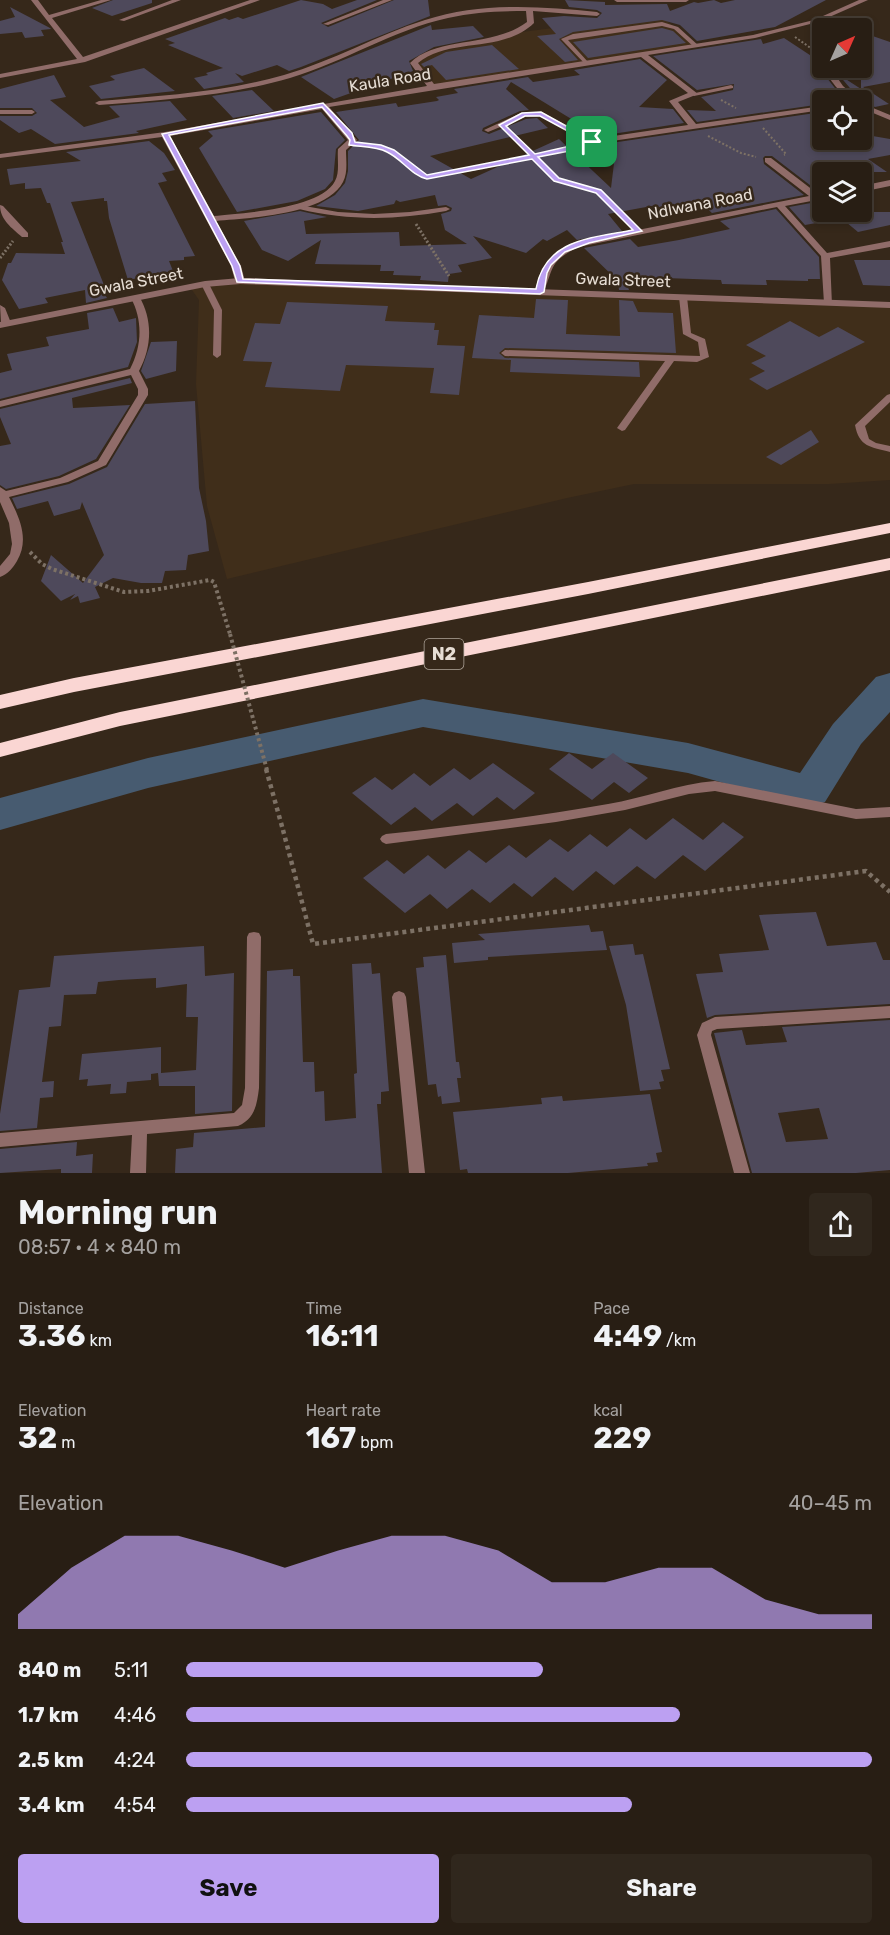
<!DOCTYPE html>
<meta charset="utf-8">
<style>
body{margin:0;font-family:Rubik,sans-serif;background:#30271d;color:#f1f3f6;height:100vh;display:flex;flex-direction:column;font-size:22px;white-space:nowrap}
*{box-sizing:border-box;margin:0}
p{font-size:20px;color:#a5a2a0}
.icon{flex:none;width:33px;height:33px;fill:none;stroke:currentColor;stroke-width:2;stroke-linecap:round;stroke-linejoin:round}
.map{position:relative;height:1173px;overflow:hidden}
.details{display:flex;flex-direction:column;background:#281e14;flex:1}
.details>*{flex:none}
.needle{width:39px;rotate:45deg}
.controls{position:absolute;left:812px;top:18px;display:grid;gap:12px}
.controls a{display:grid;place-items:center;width:60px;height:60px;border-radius:6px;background:#281e14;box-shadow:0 3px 9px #0003,0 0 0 2px #443c34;font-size:30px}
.pin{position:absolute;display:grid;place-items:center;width:51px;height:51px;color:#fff;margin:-26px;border-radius:12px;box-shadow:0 3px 9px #0006}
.round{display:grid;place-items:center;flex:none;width:63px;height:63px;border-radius:6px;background:#30271d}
.headline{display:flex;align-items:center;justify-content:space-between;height:102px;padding:0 18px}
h1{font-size:33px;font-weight:700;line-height:45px}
.metrics{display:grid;grid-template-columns:repeat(3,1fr);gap:9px;height:102px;padding:6px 18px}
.metrics div{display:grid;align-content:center}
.metrics b{font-size:30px;font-weight:700}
.metrics small{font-size:16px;font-weight:400}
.metrics p{font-size:16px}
.chart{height:168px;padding:12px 18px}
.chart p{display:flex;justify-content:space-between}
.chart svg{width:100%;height:108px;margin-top:6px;fill:#bca0f2;opacity:.7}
.cta{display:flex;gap:12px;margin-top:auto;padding:12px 18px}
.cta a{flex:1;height:69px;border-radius:6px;background:#bca0f2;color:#111;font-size:24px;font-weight:700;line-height:69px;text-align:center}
.cta a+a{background:#30271d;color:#f1f3f6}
ul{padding:0 18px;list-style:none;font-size:20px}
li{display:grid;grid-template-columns:96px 72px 1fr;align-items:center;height:45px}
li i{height:15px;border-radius:8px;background:#bca0f2}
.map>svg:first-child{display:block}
</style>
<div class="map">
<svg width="890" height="1173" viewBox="0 0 890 1173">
<rect width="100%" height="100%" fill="#36281a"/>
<!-- built -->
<path fill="#402e1a" d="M659,14l37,32 -263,41 -14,-16 -2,-12 11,-5 68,-14 19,-7z
M224,281l666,24v175l-61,4h-195l-67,14 -340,81 -20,-73 -11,-122 3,-84 -9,-13z"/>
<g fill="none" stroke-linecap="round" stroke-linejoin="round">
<!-- river -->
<path fill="#475b70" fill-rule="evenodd" d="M890,673v39l-29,32 -36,58 -15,5 -122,-34 -265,-46 -275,61 -148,42v-32l148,-40 275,-59 265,44 112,30 33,-49 43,-47z"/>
</g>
<!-- building -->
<path fill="#4e495b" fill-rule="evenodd" d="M113,0h39v3l-40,13 -20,-8z
M301,0l22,4 9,5 25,-9h20l-56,23 7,4 66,-27h34l2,16 -129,51 -12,4 -12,-6 -35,11 -7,-3 9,9 -40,7 -10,-11 14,-3 -2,-2 17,-5 -55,-23 7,-2 -10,-4 60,-21 4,2 9,-3 5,2z
M565,0l40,2v3l62,-1 3,7 24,-9 4,1 16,-3 7,3 14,-3h91l-51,27 -78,14 -17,-16 -18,-5 -89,12 -14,7 19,21 -13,2 -28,-26 19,-2 -14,-16 22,-2 33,2 5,-5 -5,-3 -28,-3z
M10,7l40,21 1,1 -10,1 3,6 -19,2 -3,-6 -22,2v-13l15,-4z
M431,25l1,5 41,-4 11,11 -50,10 -25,14 4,10 -79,28 -33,-22z
M662,28l11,3 13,12 -98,15 -15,-16z
M861,32l29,10v40l-27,5 26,17 -14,3 -14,-6 -23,-27 23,15z
M784,38l38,25v5l8,1 -7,2v2l15,19 12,8h-28v4l-125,18 -10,-12 29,1 -15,-14 32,-7 1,-6 -37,6 -44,-34 108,-17 2,5z
M492,45l27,24 -73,11 -14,-15 -8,2 -3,-3 25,-12z
M640,59l27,21 -28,27 34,2 11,14 -85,13 -88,-54 -5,7 23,21 -9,1 -37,17 -1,3 7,3 37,-15 11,-1 11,10 -118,28 41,23 88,-40 52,49 5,-41 -5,-4 211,-31v13l-6,1 6,1v13l15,1 24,-1v-6l29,5v16l-22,4 19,13h-70l5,4v15l-3,1 -47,-36h-7l-2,2 1,6 40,31 -92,18 -11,-10 -38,8 -6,-6 -49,9 14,17 -45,9 -10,-10 -20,11 -4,-2 -17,14 -53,-17 19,22 -34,7 4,7 -13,2 -1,8 -28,-2 1,-4 -28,-1 1,-4h-14l1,-6 -66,-1 6,-24 -33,21 -26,-11 -18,-29 56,-10 27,6 -23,4 2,13 93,-2 1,14 67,-2 -22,-14 -4,-16 10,-3 1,-3 -6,-3 -8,1 -3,-11 -35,7 -4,-2 -2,4 -36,7 -42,-5 19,-11 10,-12 3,-12v-20l11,-11 -23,-28 60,-9 2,4 39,-6 2,-1 -3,-3 22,-4 -4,-4 74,-12 5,5 47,-7 -6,-5z
M144,68l31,23 -74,8 -12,-13 26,-6 -5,-4z
M54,75l12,22 -16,3 34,27 36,-10 -11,-11 61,-5 17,19 -51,11 3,2 -84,11 -24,-15 -12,4 -19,-13v-4h32l5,-3 -5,-5h-32v-19z
M252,90l22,21 -41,7 -21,-22z
M321,112l24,28 -9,9 -3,31 -8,9 -28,12 -60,11 -38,-64 14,-12 -5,-5z
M149,141l15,12 11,17 -13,3 5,8 -9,2 37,73 -11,1v3l-15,1 4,10 -45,9 -19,-62 -2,-17h-3v-3l-33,4 33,83 -4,1 7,12 -21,5 -1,-13 -40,8 3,5 -29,6 -17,-29 6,-17h3l5,-10 49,1 -4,-12h2l-13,-39h-3l-6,-15 -16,1v-6l-15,2 -3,-16 74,-8 -15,-9z
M822,201v21l-17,3 -16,-18z
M776,209l43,48 1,22h-12v2l-42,-1 1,5 -45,-1 -1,-4 -56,-2 1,4 -40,-1 3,9h-10l-1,-9 -34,-33 46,-9 8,8 41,-7 51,-11 -10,-8z
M834,212h56v13l-32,7z
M854,260h36v26l-27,-1z
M536,299l32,1 -2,34 54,2 -1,-36 14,1 5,11 35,1 3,40 -171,-5 -6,5 6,5 134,4 1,15 -130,-5 1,-12 -39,-2 7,-43 55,3z
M287,302l101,4 -3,15 50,2 -1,7h5l-2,15 28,1 -6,49 -29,-2 4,-25 -88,-3 -6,26 -75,-4 7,-25 -29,-1 12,-38 25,1z
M113,308l6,14 17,-4 1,24 -9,25 -128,32v-26l12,-3 -5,-16 42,-8 -3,-9 43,-8 -2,-16z
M790,321l29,16 19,-10 27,15 -98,48 -18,-11 16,-8 -14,-8 15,-7 -20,-11z
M177,341l-1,30 -30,8 -5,-8 10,-29z
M130,378l2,5 -60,15 1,10 57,-3 -34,54 -37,17 -53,13 -6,-4v-39l11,-2 -11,-27v-8z
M195,401l4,87 7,33 3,30 -21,4 -2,15 -21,1 -3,12h-21l-28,-5 -18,9 5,11 -20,5 -2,-7 -8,4 5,-6 -14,7 -20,-20 10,-26 32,28 21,-28 -22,-53 -2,7 -26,7 -6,-15 -31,8 -5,-11 57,-14 38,-17 38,-63z
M811,430l8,12 -38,23 -15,-8z
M569,753l23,16 21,-16 35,25 -19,15 -15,-11 -22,18 -43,-31z
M493,763l42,30 -21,17 -17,-13 -24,19 -16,-13 -25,18 -17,-14 -24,18 -39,-32 23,-16 17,13 22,-17 16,13 24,-18 16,12z
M673,818l30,22 20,-18 21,15 -39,34 -22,-16 -28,24 -18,-13 -23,19 -18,-14 -23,20 -18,-14 -23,20 -18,-14 -24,20 -18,-14 -25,20 -17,-15 -25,19 -42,-35 24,-18 17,14 24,-19 17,14 24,-19 17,13 23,-18 17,13 24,-19 18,13 22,-18 17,13 23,-19 16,12z
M816,912l11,34 49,-4 7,18h7v44l-175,11 -8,3 -11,-44 27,-2 -4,-18 50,-4 -10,-35z
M589,925l2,7 12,-1 4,19 -119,7v3l-34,3 -2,-20 33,-3 -7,-6z
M633,944l2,11 8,-1 27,115 -9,1 3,11 -5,1 2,7 -21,2 -14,-86 -17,-59z
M204,946l1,30 29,-3 -2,138 -37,3v-28h-36l-1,-13 -7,1v6l-24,2 -1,11 -16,1 1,-10 -24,2 1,-7 -9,1 3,-26 79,-7v26l35,-3 2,-53h-12l1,-33 -31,4v-10l-37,2 -21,2 -2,12 -32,1 -3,31 -12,1 -7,55 12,-1 -1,16 -13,1 -3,30 -37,3v-17l19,-124 31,-3 4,-31z
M446,955l10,107h3l2,16h-4l3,24 -18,2 -1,-8 -3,1 -2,-13 -8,1 -12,-117 8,-1 -1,-10z
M371,963l1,11 8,-1 9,118 -8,1v12h-4l5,69h-207l1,-24 17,-2 1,-14 71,-6 2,-156 26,-2v7h7l3,86h11l1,30 9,-1 1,30 31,-3 -2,-44 3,-1 -5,-109z
M890,1020v150l-34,3h-104l-38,-140 28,-3 4,15 41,-3 -5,-15zM819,1108l9,31 -42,3 -8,-29z
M650,1094l12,58 -6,1 2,9 -11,1 1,3 -80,7h-100l-1,-4 -7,1 -7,-58 89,-8 -1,-6 21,-2 1,5z
M77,1142l-1,14 17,-2 -1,19h-31v-4l-61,4v-24z"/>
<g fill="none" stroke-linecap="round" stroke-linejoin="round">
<!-- path-far3 -->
<path stroke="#7d7165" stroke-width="2" stroke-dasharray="2 2" stroke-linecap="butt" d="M795,37l27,19
M721,100l15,8
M763,128l23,26 -2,1
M509,132l48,48 41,12 8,8
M708,136l33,17 15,4
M364,145l28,6 25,22 10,4 51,-8 99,-22"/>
<!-- path-far2 -->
<path stroke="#7d7165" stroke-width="3" stroke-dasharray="2 2" stroke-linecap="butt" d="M604,198l25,24
M416,224l33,52
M0,258l13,-17"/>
<!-- path-far1 -->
<path stroke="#7d7165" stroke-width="4" stroke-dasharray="3 3" stroke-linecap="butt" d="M30,552l12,12 10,5 72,23 24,-1 62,-11 4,2 16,52"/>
<!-- path -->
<path stroke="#7d7165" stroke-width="4.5" stroke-dasharray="4 4" stroke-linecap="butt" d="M283,830l30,114 553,-73 24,21"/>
<!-- service -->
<path fill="#906c69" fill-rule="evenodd" d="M662,22l16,5 21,19 -5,1 -20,-18 -12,-3 -94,14 20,22v2l-2,1 -25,-26 12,-5z
M731,85l2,1v2l-39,8 -3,-2z
M0,110h32l3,2 -3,2h-32z
M299,205l39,7 36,2 36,-2 36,-5 4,2 -4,2c-50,9 -97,10 -147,-2z
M202,282h6l14,28 -1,45 -4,3 -4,-3 1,-45 -13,-26z
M680,295h6l1,2 4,36 14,6 4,18 -12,5 -23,-1 -49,69 -3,1 -5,-3 48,-67 -160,-5 -4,-3 4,-3 195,6 -2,-14 -15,-8 -4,-37z
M890,394v8l-25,24 4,13 7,4 14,3v6c-19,-5 -31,-5 -35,-27l32,-30z
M715,781l141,28 34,-2v10l-34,2 -141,-28 -26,3 -64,16 -69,12 -170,22 -4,-2 -2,-3 2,-3 4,-2c74,-8 148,-17 222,-30 36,-6 70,-20 107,-23z
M254,932l5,1 2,4 -2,151c-2,16 -4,31 -21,38l-91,8 -1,39h-16l2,-38 -132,12v-14l234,-20 8,-8 3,-17 2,-151 2,-4z
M399,991l5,2 2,4 19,176h-16l-17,-176 2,-4z
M890,1006v12l-173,11 -5,2 -1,4 39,138h-16l-37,-138 5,-12 13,-6z"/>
<!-- minor -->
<path fill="#906c69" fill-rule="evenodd" d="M31,0h7l11,15 52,-15h10l-59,18 31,39 167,-57h10l-175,62 -85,16v-4l77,-15z
M172,0h9l-57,21 -5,-1z
M383,0h9l-64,25 -5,-1z
M614,0h75l-3,2h-69z
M859,0h9l-50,22 -63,16 -107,17 50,39 -20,8 18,22 126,-18v4l-230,34 -52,-28 -15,1 -37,15 -4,-2 37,-17 20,-1 52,27 95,-14 -19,-24 19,-8 -47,-36 -312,50 28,33 -11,10c0,10 2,23 -3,32 -17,33 -94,36 -127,39l25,45 4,15 -5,3 -5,-3 -4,-15 -69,-129 -162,21v-4l165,-22 262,-46 -17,-23c27,-27 83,-15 117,-41l-1,-11c-26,0 -52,1 -78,7 -55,12 -104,44 -158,60 -62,18 -127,22 -191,27l-4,-2 4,-2c62,-5 125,-9 185,-26 49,-14 93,-40 141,-55 56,-18 114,-14 172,-8l3,2 -3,2 -64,-5 1,12c-32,31 -84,14 -116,40l16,21 319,-49 61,-15zM322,109l26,31 -10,9c-1,10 2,23 -3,32 -14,28 -93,32 -121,35l-44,-80z
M843,68h14l-23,5 9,13 16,14c-16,0 -25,-16 -34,-28z
M861,103l29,12v5l-29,-12z
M765,158h6l47,36 4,-1v6l-37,7 42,47 63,-12v6l-60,11 2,47h-6l-2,-2 -3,-47 -44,-49 -199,40c-29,15 -24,20 -35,47h-6l-2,-2c5,-25 15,-37 37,-49l237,-47 -44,-34z
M890,180v6l-29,6v-6z
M0,205l3,1 25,27v4h-6c-10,-9 -22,-17 -22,-32z
M136,295l3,1c14,24 13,51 0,75l9,18v6l-42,70 -38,17 -59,15c10,20 21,42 8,64 -4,7 -9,13 -17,16v-11l10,-12 2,-10 -3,-21 -9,-21v-15l6,4 54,-13 38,-17 40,-66v-6l-7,-14 -131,32v-6l130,-32c12,-23 13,-48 1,-71z
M0,305l5,3 6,15 -2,2 -3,1 -5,-3z"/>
<!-- tertiary -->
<path fill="#906c69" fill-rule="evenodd" d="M240,278l650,24v6l-650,-24 -35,3 -205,41v-6l205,-41z"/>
<!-- motorway -->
<path fill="#fad6d3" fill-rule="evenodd" d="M890,523v10l-302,61 -514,98 -74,17v-14l74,-17 514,-96z
M890,558v12l-770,156 -120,31v-14l120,-31z"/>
<!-- path-bridge-far1 -->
<path stroke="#7d7165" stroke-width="4" stroke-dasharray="3 3" stroke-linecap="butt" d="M230,634l37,136"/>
<!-- path-bridge -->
<path stroke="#7d7165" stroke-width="4.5" stroke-dasharray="4 4" stroke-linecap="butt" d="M266,769l17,61"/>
</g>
<!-- route -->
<path fill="#bca0f2" stroke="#fff" stroke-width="1.5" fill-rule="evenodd" d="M323,103l29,30 3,9 26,3 13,5 33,25 102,-20 -30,-30 23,-12 19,-1 54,30 -5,5 -52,10 21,21 42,12 41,41 -53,12 -24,9 -14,13 -4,8 -3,19 -4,2 -303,-12 -5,-16 -70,-132zM322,107l25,29 3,4 -1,5c12,2 27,1 38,7 15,7 24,23 40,27l105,-20 22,22 42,12 37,37c-42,8 -88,9 -97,59l-293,-10 -3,-13 -71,-131zM525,116h15l48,26 -53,12 -29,-28z"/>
<g text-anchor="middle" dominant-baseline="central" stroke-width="5" stroke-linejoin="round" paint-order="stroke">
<!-- far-street labels -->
<g font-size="16" fill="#e6ddd4" stroke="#36281a">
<text transform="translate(390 80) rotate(-9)">Kaula Road</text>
<text transform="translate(700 204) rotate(-11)">Ndlwana Road</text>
<text transform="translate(623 280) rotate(2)">Gwala Street</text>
<text transform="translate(136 282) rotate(-11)">Gwala Street</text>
</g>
<!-- shield labels -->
<rect fill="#36281a" stroke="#b1a79c" stroke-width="1.5" x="424.5" y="639" width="39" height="30" rx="4.5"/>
<g font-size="18" font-weight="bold" fill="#e6ddd4">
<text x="444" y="654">N2</text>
</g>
</g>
</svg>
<div class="controls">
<a><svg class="needle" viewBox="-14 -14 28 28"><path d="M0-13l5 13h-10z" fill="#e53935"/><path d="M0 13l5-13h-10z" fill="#a5a2a0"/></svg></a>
<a><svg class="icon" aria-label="locate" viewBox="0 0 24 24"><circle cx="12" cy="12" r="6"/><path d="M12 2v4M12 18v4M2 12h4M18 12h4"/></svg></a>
<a><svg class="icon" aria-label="layers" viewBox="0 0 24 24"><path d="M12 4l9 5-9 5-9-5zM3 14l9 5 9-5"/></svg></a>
</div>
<div class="pin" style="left:592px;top:142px;background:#1e9e55"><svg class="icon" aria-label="arrive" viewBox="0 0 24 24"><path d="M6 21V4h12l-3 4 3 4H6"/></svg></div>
</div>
<section class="details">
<div class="headline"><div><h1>Morning run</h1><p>08:57 · 4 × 840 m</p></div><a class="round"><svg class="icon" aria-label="share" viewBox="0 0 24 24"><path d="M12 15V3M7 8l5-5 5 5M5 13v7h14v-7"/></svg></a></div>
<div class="metrics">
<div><p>Distance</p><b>3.36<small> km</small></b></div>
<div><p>Time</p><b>16:11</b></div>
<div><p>Pace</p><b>4:49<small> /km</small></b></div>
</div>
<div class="metrics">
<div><p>Elevation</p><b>32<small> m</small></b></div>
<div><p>Heart rate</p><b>167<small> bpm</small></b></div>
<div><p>kcal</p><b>229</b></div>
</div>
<div class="chart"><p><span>Elevation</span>40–45 m</p>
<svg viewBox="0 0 160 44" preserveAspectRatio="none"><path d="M0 44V38L10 19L20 6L30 6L40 12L50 19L60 12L70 6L80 6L90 12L100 25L110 25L120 19L130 19L140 32L150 38L160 38V44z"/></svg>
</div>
<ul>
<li><b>840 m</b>5:11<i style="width:52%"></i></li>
<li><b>1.7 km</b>4:46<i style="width:72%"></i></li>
<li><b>2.5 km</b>4:24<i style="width:100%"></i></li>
<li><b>3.4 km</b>4:54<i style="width:65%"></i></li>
</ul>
<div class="cta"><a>Save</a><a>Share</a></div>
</section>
